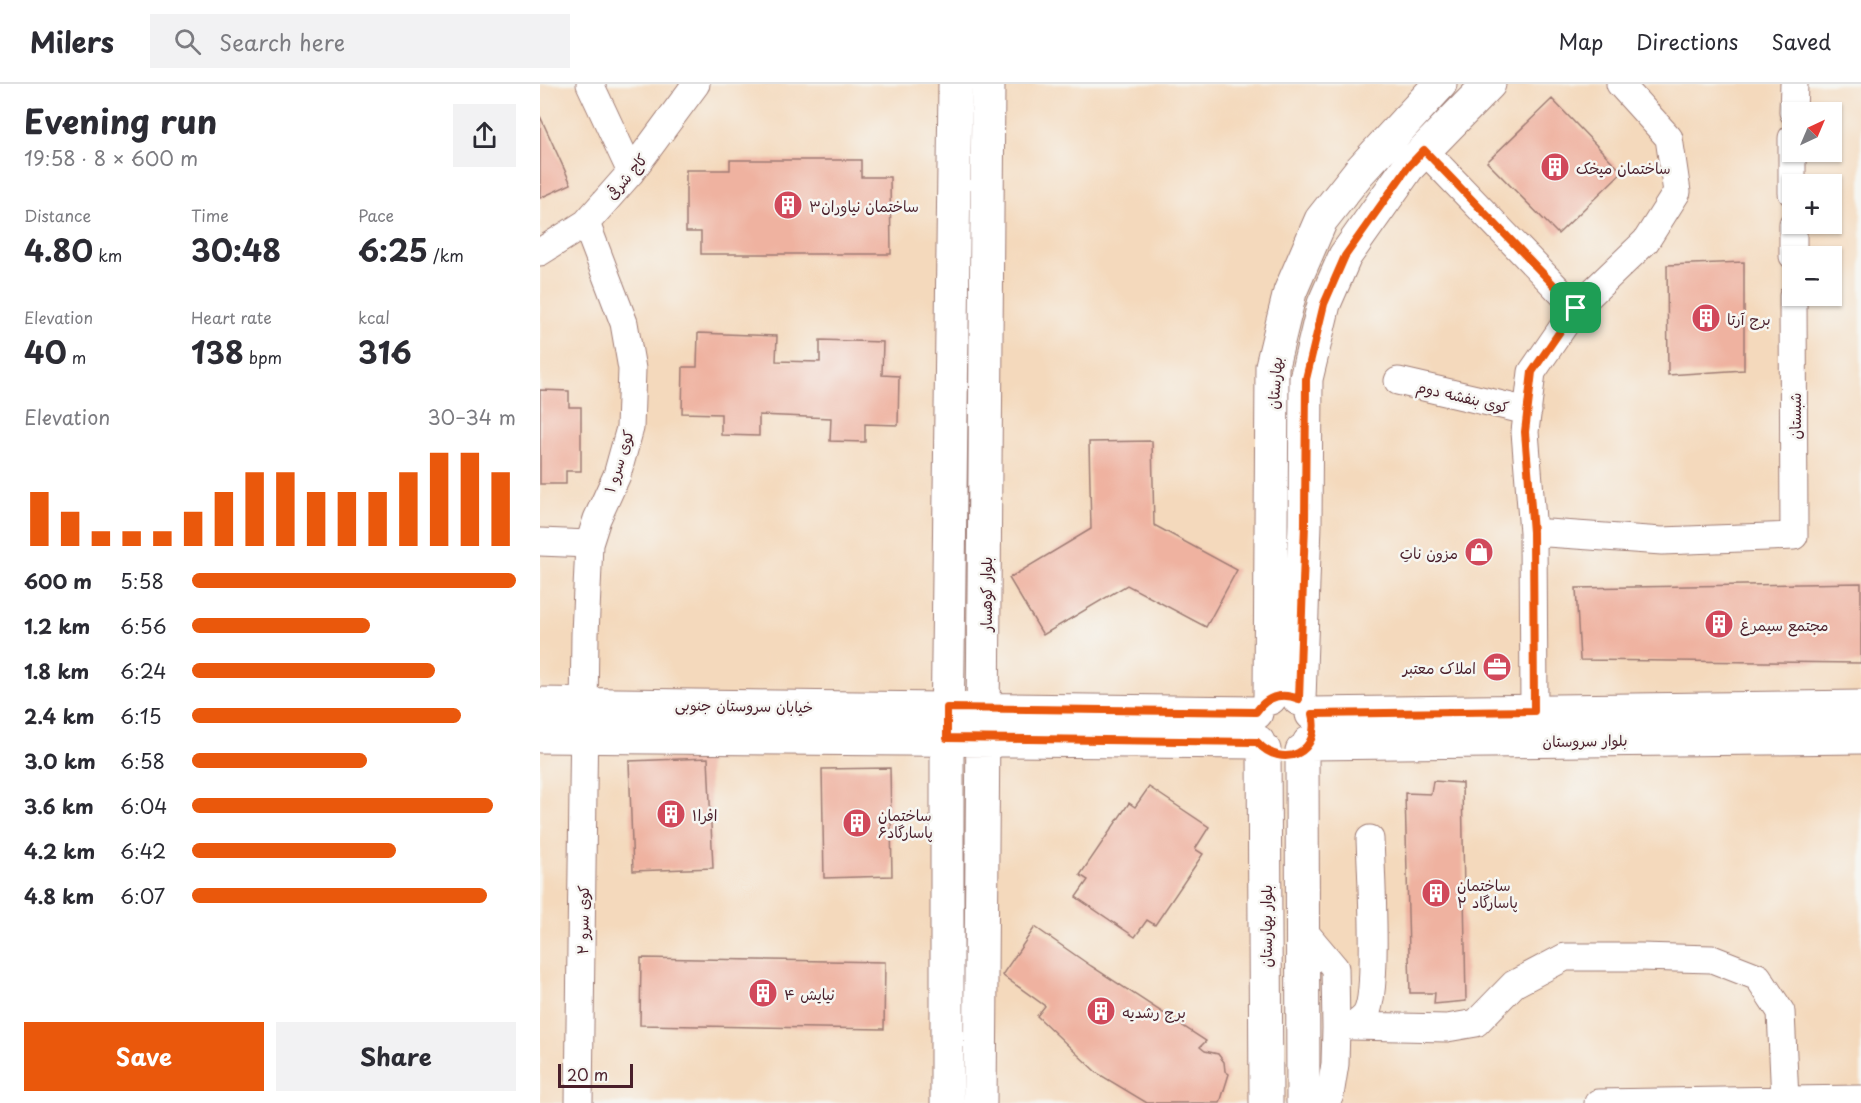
<!DOCTYPE html>
<meta charset="utf-8">
<style>
body{margin:0;font-family:"Playpen Sans","Playpen Sans Arabic",sans-serif;background:#f2f2f3;color:#2b2b33;height:100vh;display:flex;flex-direction:column;font-size:22px;white-space:nowrap}
*{box-sizing:border-box;margin:0}
p{font-size:20px;color:#7c7c81}
.icon{flex:none;width:33px;height:33px;fill:none;stroke:currentColor;stroke-width:2;stroke-linecap:round;stroke-linejoin:round}
.map{position:relative;flex:1;overflow:hidden}
.details{display:flex;flex-direction:column;background:#fff;width:540px}
.details>*{flex:none}
.needle{width:39px;rotate:44deg}
.fabs{position:absolute;left:1242px;top:18px;display:grid;gap:12px}
.fabs a{display:grid;place-items:center;width:60px;height:60px;border-radius:0px;background:#fff;box-shadow:0 2px 4px #0004;font-size:30px}
.scale{position:absolute;left:18px;bottom:15px;width:75px;box-sizing:border-box;padding-left:6px;border:3px solid #4a1f2b;border-top:0;font-size:16px;line-height:21px;white-space:nowrap;color:#4a1f2b;-webkit-text-stroke:4px #f6f6f2;paint-order:stroke}
.pin{position:absolute;display:grid;place-items:center;width:51px;height:51px;color:#fff;margin:-26px;border-radius:12px;box-shadow:0 3px 9px #0006}
.round{display:grid;place-items:center;flex:none;width:63px;height:63px;border-radius:0px;background:#f2f2f3}
.summary{display:flex;align-items:center;justify-content:space-between;height:102px;padding:0 24px}
h1{font-size:33px;font-weight:700;line-height:45px}
.metrics{display:grid;grid-template-columns:repeat(3,1fr);gap:9px;height:102px;padding:6px 24px}
.metrics div{display:grid;align-content:center}
.metrics b{font-size:30px;font-weight:700}
.metrics small{font-size:16px;font-weight:400}
.metrics p{font-size:16px}
.chart{height:168px;padding:12px 24px}
.chart p{display:flex;justify-content:space-between}
.chart svg{width:100%;height:108px;margin-top:6px;stroke:#ea580c;stroke-width:6}
.primary-button{display:flex;gap:12px;margin-top:auto;padding:12px 24px}
.primary-button a{flex:1;height:69px;border-radius:0px;background:#ea580c;color:#fff;font-size:24px;font-weight:700;line-height:69px;text-align:center}
.primary-button a+a{background:#f2f2f3;color:#2b2b33}
ul{padding:0 24px;list-style:none;font-size:20px}
li{display:grid;grid-template-columns:96px 72px 1fr;align-items:center;height:45px}
li i{height:15px;border-radius:8px;background:#ea580c}
header{display:flex;align-items:center;gap:36px;box-sizing:border-box;height:84px;padding:0 30px;background:#fff;border-bottom:2px solid #e1e1e2}
header strong{font-size:28px}
nav{display:flex;gap:33px;margin-inline-start:auto;font-size:21px}
.search{width:420px;height:54px;background:#f2f2f3;display:flex;align-items:center;gap:15px;box-sizing:border-box;padding:0 21px;border-radius:0px;color:#7c7c81;font-size:22px}
main{display:flex;flex:1;min-height:0}
.map>svg:first-child{display:block}
</style>
<header>
<strong>Milers</strong>
<div class="search"><svg class="icon" aria-label="search" viewBox="0 0 24 24"><circle cx="10" cy="10" r="6"/><path d="M15 15l6 6"/></svg>Search here</div>
<nav><a>Map</a><a>Directions</a><a>Saved</a></nav>
</header>
<main>
<section class="details">
<div class="summary"><div><h1>Evening run</h1><p>19:58 · 8 × 600 m</p></div><a class="round"><svg class="icon" aria-label="share" viewBox="0 0 24 24"><path d="M12 15V3M7 8l5-5 5 5M5 13v7h14v-7"/></svg></a></div>
<div class="metrics">
<div><p>Distance</p><b>4.80<small> km</small></b></div>
<div><p>Time</p><b>30:48</b></div>
<div><p>Pace</p><b>6:25<small> /km</small></b></div>
</div>
<div class="metrics">
<div><p>Elevation</p><b>40<small> m</small></b></div>
<div><p>Heart rate</p><b>138<small> bpm</small></b></div>
<div><p>kcal</p><b>316</b></div>
</div>
<div class="chart"><p><span>Elevation</span>30–34 m</p>
<svg viewBox="0 0 160 44" preserveAspectRatio="none"><path d="M5 44V22M15 44V30M25 44V38M35 44V38M45 44V38M55 44V30M65 44V22M75 44V14M85 44V14M95 44V22M105 44V22M115 44V22M125 44V14M135 44V6M145 44V6M155 44V14"/></svg>
</div>
<ul>
<li><b>600 m</b>5:58<i style="width:100%"></i></li>
<li><b>1.2 km</b>6:56<i style="width:55%"></i></li>
<li><b>1.8 km</b>6:24<i style="width:75%"></i></li>
<li><b>2.4 km</b>6:15<i style="width:83%"></i></li>
<li><b>3.0 km</b>6:58<i style="width:54%"></i></li>
<li><b>3.6 km</b>6:04<i style="width:93%"></i></li>
<li><b>4.2 km</b>6:42<i style="width:63%"></i></li>
<li><b>4.8 km</b>6:07<i style="width:91%"></i></li>
</ul>
<div class="primary-button"><a>Save</a><a>Share</a></div>
</section>
<div class="map">
<svg width="1321" height="1019" viewBox="0 0 1321 1019">
<rect width="100%" height="100%" fill="#f6f6f2"/>
<filter id="ink" filterUnits="userSpaceOnUse"><feTurbulence type="fractalNoise" baseFrequency=".0167" numOctaves="2"/><feDisplacementMap in="SourceGraphic" scale="12" xChannelSelector="R" yChannelSelector="G"/><feConvolveMatrix kernelMatrix="1 2 1 2 8 2 1 2 1" color-interpolation-filters="sRGB"/></filter>
<filter id="wash" filterUnits="userSpaceOnUse"><feTurbulence type="fractalNoise" baseFrequency=".008" numOctaves="4" result="noise"/><feDisplacementMap in="SourceGraphic" scale="24" xChannelSelector="R" yChannelSelector="G"/><feGaussianBlur stdDeviation="1.35" result="paint"/><feColorMatrix in="noise" values="0 0 0 0 0 0 0 0 0 0 0 0 0 0 0 0 0 1.4 0 .05"/><feComposite in="paint" operator="in"/></filter>
<g filter="url(#wash)">
<rect width="100%" height="100%" fill="#f4d9bc"/>
<g id="blocks">
<!-- building -->
<path fill="#efb2a0" d="M1012,15l70,73 -64,62 -71,-72z
M0,32l31,68 -31,14z
M190,76h131v17h29l1,77h-190v-22h-15v-62h44z
M1204,178v108l-76,5 -1,-110z
M158,249l79,3 -1,25 44,1v-22l63,2 -1,33 17,1 -1,49 -33,-1v18l-35,-1 1,-23 -72,-3v21l-38,-1v-21l-39,-1 1,-46h14z
M0,306l29,1v16h12v64h-15v13h-26z
M612,357l2,84 83,45 -31,57 -79,-42 -84,50 -34,-57 82,-49 -2,-87z
M1321,499v80l-281,-3 -4,-72z
M168,674l5,110 -80,3 -4,-110z
M350,684l2,108 -68,2 -2,-109z
M893,697l29,2 4,218 -32,3 1,-11h-25l-5,-200 26,1z
M609,703l60,40 -14,22 8,5 -48,71 -8,-5 -12,17 -59,-40 12,-17 -8,-5 49,-72 6,4z
M495,843l56,39 115,75 -6,6 5,4 13,3 6,8 1,9 4,3 -9,29h-73l-50,-30 -60,-57 8,-10 -43,-31z
M101,874l244,4 -1,67 -244,-4z"/>
</g>
</g>
<g filter="url(#ink)">
<use href="#blocks" fill-opacity="0" stroke="#9f7c74" stroke-width="1.5"/>
<g fill="none" stroke-linecap="round" stroke-linejoin="round">
<!-- street casing -->
<g stroke="#9f7c74" stroke-width="29">
<path id="street" d="M50,0l41,88
M1253,28l1,-28
M1252,54v55
M884,66l152,158
M1253,140v32
M0,168l46,-29 45,-51 65,-88
M858,297l130,30
M993,448l129,9 132,-5 -1,-240
M0,458l49,2
M994,627l-1,-179 -8,-100 7,-60 44,-64 70,-67 31,-49 -8,-54 -49,-54
M763,846l32,38 1,60 -1,36 -5,31 -9,8
M813,942l94,2 29,-5 38,-39 51,-27h75l72,2 46,18 23,35 4,88
M801,943c10,-1 17,-3 24,-11 14,-19 6,-147 5,-177
M39,1019l6,-469 4,-90 8,-25 20,-44 13,-47 2,-59 -8,-46 -38,-100
M1058,1019l263,-4"/>
</g>
<!-- secondary casing -->
<g stroke="#9f7c74" stroke-width="35">
<path id="secondary" d="M730,614l2,-332 18,-74 31,-72 38,-48 81,-88
M759,615l6,-175 1,-145 18,-75 21,-48 63,-89 81,-83
M0,620l716,9
M772,630l549,-7
M0,652l718,6
M769,659l552,-6
M724,666l2,353
M762,667l1,352
M407,1019v-365l8,-654
M440,1019l8,-1019"/>
</g>
<!-- street -->
<use href="#street" stroke="#fff" stroke-width="27"/>
<!-- secondary -->
<use href="#secondary" stroke="#fff" stroke-width="33"/>
</g>
</g>
<g fill="none" stroke-linecap="round" stroke-linejoin="round" filter="url(#ink)">
<!-- route casing -->
<g stroke="#fff" stroke-width="12">
<path id="route" d="M884,66l152,158 -44,64 -7,60 8,100 1,179 -222,3c10,38 -29,57 -55,28l-310,-4v-30l309,4c11,-16 25,-20 43,-13l6,-175 1,-145 18,-75 21,-48 63,-89z"/>
</g>
<!-- route -->
<use href="#route" stroke="#ea580c" stroke-width="8"/>
</g>
<!-- icons -->
<defs>
<g id="building-disc" transform="scale(1.5)"><circle r="9.5" fill="#d1495b" stroke="#f6f6f2"/><path d="M-4-6H4V6H1V3H-1V6H-4ZM-2.5-4.3h1.7v1.8h-1.7ZM.8-4.3h1.7v1.8H.8ZM-2.5-1h1.7V.8h-1.7ZM.8-1h1.7V.8H.8Z" fill="#fff"/></g>
<g id="shop-disc" transform="scale(1.5)"><circle r="9.5" fill="#d1495b" stroke="#f6f6f2"/><path d="M-5-2.5h2.3a2.7 3.5 0 0 1 5.4 0H5L5.5 6h-11ZM-1.5-2.5h3a1.5 2.3 0 0 0-3 0Z" fill="#fff"/></g>
<g id="office-disc" transform="scale(1.5)"><circle r="9.5" fill="#d1495b" stroke="#f6f6f2"/><path d="M-6-3h4V-5.5h4V-3h4V5H-6ZM-1-4.5V-3h2v-1.5ZM-6 0V1H6V0Z" fill="#fff"/></g>
</defs>
<g fill-rule="evenodd">
<use href="#building-disc" x="1015" y="83"/>
<use href="#building-disc" x="248" y="121"/>
<use href="#building-disc" x="1166" y="234"/>
<use href="#shop-disc" x="939" y="468"/>
<use href="#building-disc" x="1179" y="540"/>
<use href="#office-disc" x="957" y="583"/>
<use href="#building-disc" x="131" y="730"/>
<use href="#building-disc" x="317" y="739"/>
<use href="#building-disc" x="896" y="809"/>
<use href="#building-disc" x="223" y="909"/>
<use href="#building-disc" x="561" y="927"/>
</g>
<g text-anchor="middle" dominant-baseline="central" stroke-width="5" stroke-linejoin="round" paint-order="stroke">
<!-- poi labels -->
<g font-size="15" fill="#4a1f2b" stroke="#f6f6f2" text-anchor="start">
<text x="1036" y="83">ساختمان میخک</text>
<text x="269" y="121">ساختمان نیاوران۳</text>
<text x="1187" y="234">برج آرتا</text>
<text x="918" y="468" text-anchor="end">مزون ناتِ</text>
<text x="1200" y="540">مجتمع سیمرغ</text>
<text x="936" y="583" text-anchor="end">املاک معتبر</text>
<text x="152" y="730">افرا۱</text>
<text x="338" y="730">ساختمان<tspan x="338" dy="17">پاسارگاد۶</tspan></text>
<text x="917" y="800">ساختمان<tspan x="917" dy="17">پاسارگاد ۲</tspan></text>
<text x="244" y="909">نیایش ۴</text>
<text x="582" y="927">برج رشدیه</text>
</g>
<!-- street labels -->
<g font-size="15" fill="#4a1f2b" stroke="#f6f6f2">
<text transform="translate(86 92) rotate(-50)">کاج شرقی</text>
<text transform="translate(734 299) rotate(-86)">بهارستان</text>
<text transform="translate(923 312) rotate(13)">کوی بنفشه دوم</text>
<text transform="translate(1254 332) rotate(-90)">شبستان</text>
<text transform="translate(78 377) rotate(-72)">کوی سرو ۱</text>
<text transform="translate(445 510) rotate(-90)">بلوار کوهسار</text>
<text transform="translate(204 621) rotate(1)">خیابان سروستان جنوبی</text>
<text transform="translate(1045 656) rotate(-1)">بلوار سروستان</text>
<text transform="translate(42 836) rotate(-89)">کوی سرو ۲</text>
<text transform="translate(725 842) rotate(-90)">بلوار بهارستان</text>
</g>
</g>
</svg>
<div class="fabs">
<a><svg class="needle" viewBox="-14 -14 28 28"><path d="M0-13l5 13h-10z" fill="#e53935"/><path d="M0 13l5-13h-10z" fill="#7c7c81"/></svg></a>
<a>+</a>
<a>−</a>
</div>
<div class="scale">20 m</div>
<div class="pin" style="left:1036px;top:224px;background:#1e9e55"><svg class="icon" aria-label="arrive" viewBox="0 0 24 24"><path d="M6 21V4h12l-3 4 3 4H6"/></svg></div>
</div>
</main>
